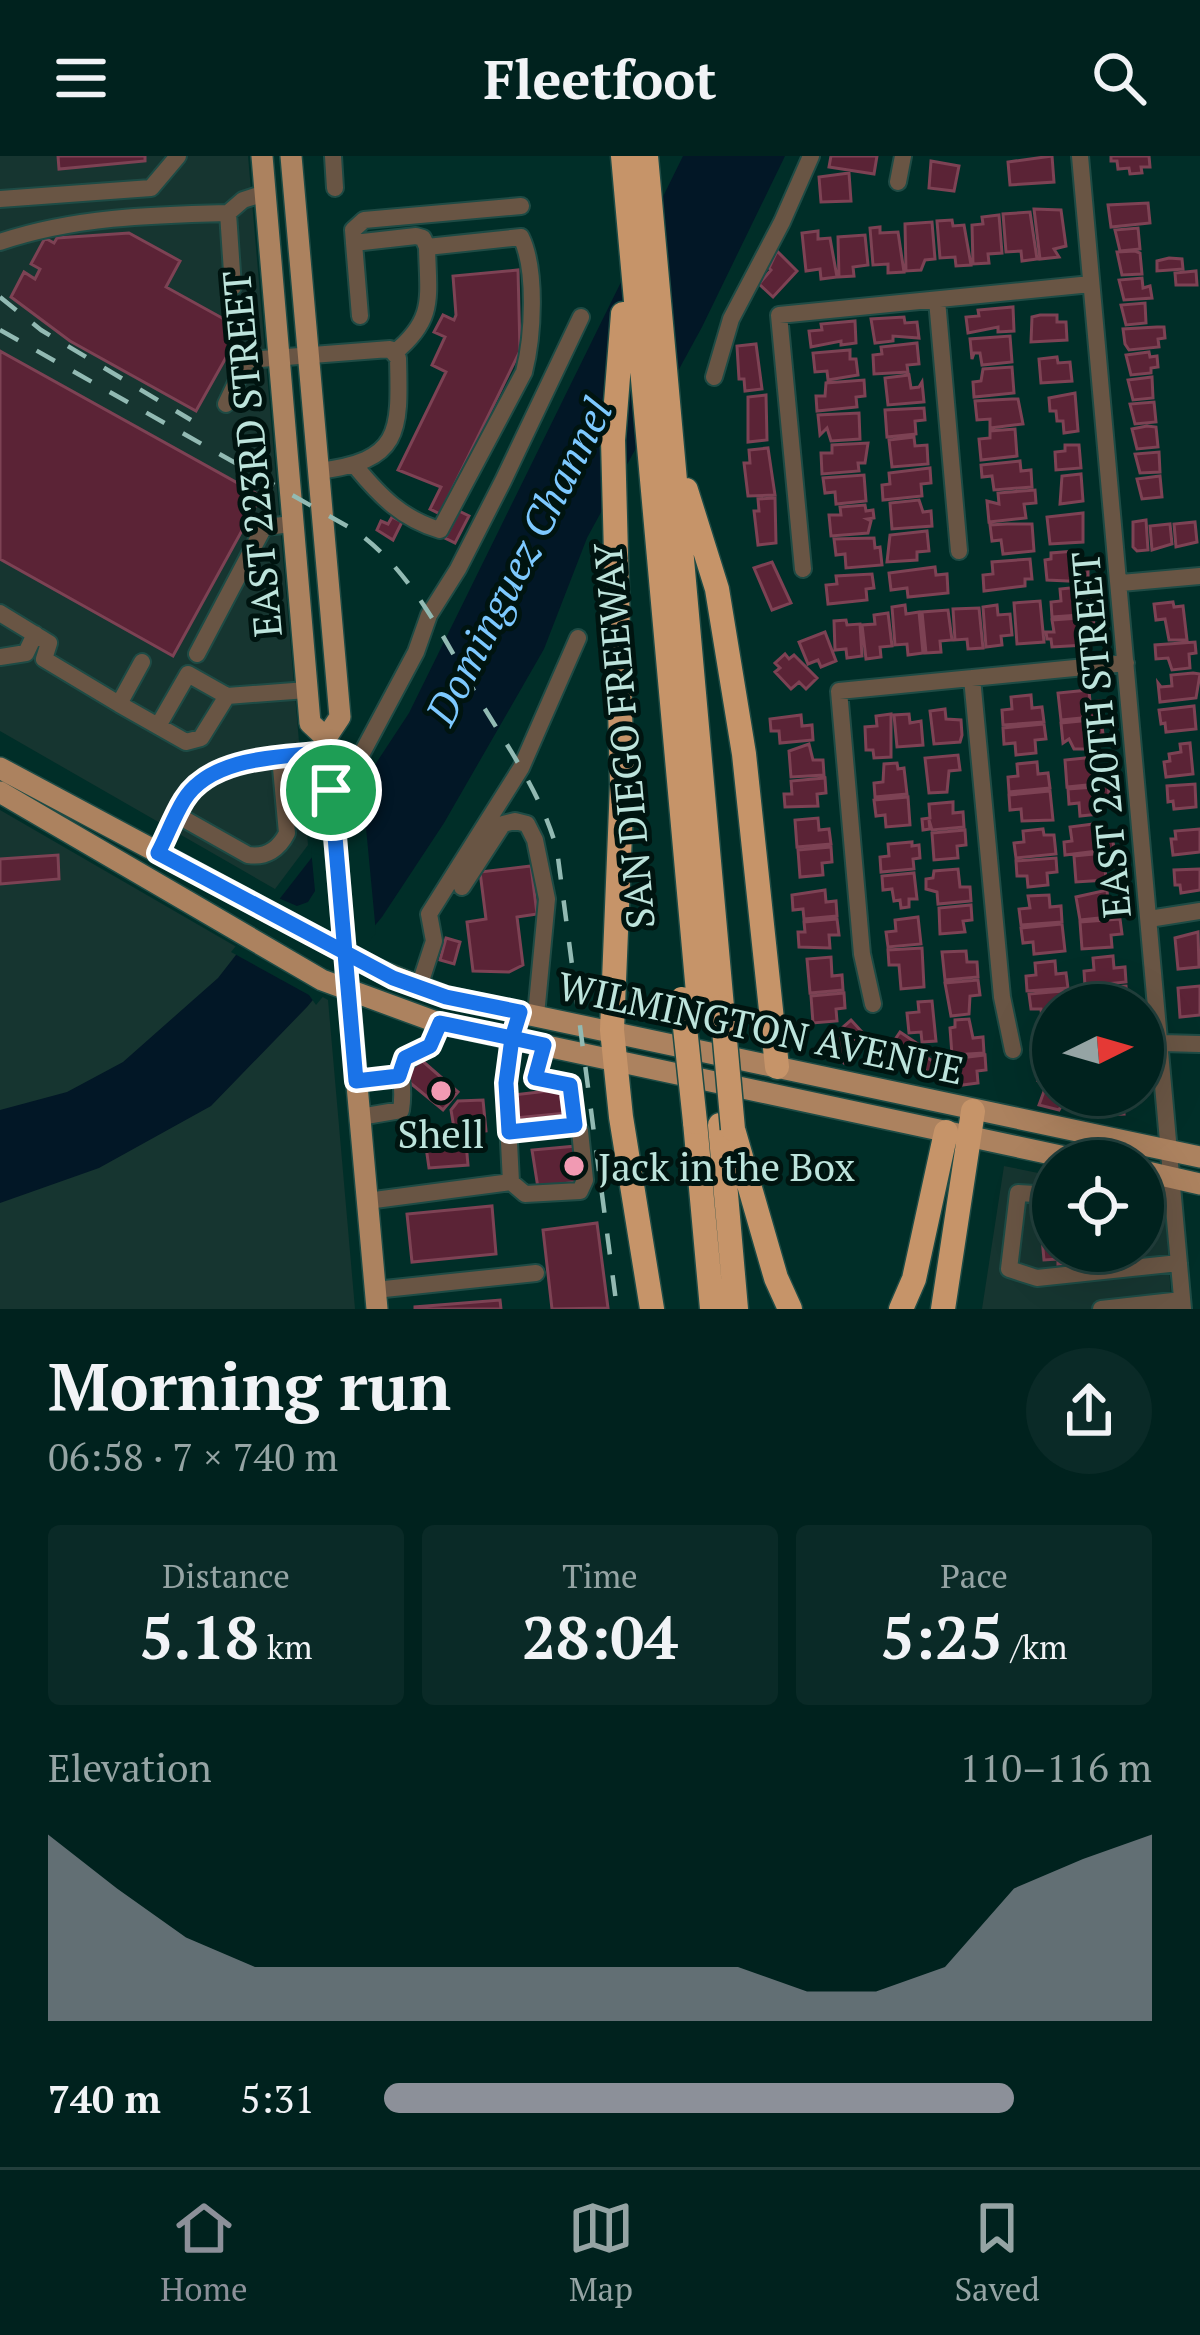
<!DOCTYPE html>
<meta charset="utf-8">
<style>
body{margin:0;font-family:"PT Serif",serif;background:#0a2a27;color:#f1f3f6;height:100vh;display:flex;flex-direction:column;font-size:45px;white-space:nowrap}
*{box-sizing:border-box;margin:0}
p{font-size:39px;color:#95a4a4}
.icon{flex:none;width:66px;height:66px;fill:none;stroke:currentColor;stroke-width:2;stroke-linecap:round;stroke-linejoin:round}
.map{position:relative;height:1153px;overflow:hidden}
.sheet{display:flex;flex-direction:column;background:#00221e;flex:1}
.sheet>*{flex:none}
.needle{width:78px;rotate:85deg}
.buttons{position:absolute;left:1032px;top:828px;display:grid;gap:24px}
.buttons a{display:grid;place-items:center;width:132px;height:132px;border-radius:50%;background:#00221e;box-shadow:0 12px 48px #0002,0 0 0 3px #223f3c;font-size:60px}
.pin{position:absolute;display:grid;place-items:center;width:102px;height:102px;color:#fff;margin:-51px;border:6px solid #fff;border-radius:50%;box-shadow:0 3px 12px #0007}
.round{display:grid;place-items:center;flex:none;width:126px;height:126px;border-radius:63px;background:#0a2a27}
.overview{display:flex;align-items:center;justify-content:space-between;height:204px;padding:0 48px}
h1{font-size:66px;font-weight:700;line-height:90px}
.figures{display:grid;grid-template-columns:repeat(3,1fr);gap:18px;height:204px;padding:12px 48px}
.figures div{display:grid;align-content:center;border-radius:12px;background:#0a2a27;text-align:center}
.figures b{font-size:60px;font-weight:700}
.figures small{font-size:33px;font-weight:400}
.figures p{font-size:33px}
.chart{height:336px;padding:24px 48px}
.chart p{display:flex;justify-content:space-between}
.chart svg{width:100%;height:216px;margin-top:12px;fill:#8c9099;opacity:.7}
ul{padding:0 48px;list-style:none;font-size:39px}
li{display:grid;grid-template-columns:192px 144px 1fr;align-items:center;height:90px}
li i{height:30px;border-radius:15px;background:#8c9099}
header{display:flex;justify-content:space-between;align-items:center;height:156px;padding:0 48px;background:#00221e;font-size:54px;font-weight:700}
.tab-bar{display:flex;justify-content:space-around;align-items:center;height:168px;border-top:3px solid #223f3c;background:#00221e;font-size:33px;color:#95a4a4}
.tab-bar a{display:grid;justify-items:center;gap:6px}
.tab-bar .on{color:#8c9099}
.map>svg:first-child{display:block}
</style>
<header><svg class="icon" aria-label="menu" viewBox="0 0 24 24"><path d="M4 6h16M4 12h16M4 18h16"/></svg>Fleetfoot<svg class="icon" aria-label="search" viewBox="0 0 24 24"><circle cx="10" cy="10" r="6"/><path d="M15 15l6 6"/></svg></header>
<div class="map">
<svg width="1200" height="1153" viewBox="0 0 1200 1153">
<rect width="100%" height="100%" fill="#002e28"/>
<!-- built -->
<path fill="#163530" d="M0,0h248l60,689 -33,44 -275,-158z
M0,654l328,190 27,309h-355z
M1004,1010l49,10v75h90v-56l21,4 8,110h-190z"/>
<!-- water -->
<path fill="#021726" d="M683,0h102l-83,171 -115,211 -43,111 -100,174 -62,94 -75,90 -96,99 -112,62 -99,35v-93l67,-18 56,-30 95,-84 109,-140 82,-125z"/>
<!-- pier -->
<path fill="#002e28" d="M361,619l15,158 -60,72 -7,-10 -78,-43 45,-55 21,9 11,-4 7,-11 -4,-42z"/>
<!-- building -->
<path fill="#5b2336" stroke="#7d4254" stroke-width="3" d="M58,0h87v5l-86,8z
M831,0h46l-3,18 -45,-7z
M1052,0l2,26 -44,3 -2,-23z
M1111,0h38l1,11h-9l1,6 -12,1 -1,-6 -11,1 -1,-8h-6z
M931,5l28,5 -5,25 -25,-3z
M849,17l2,28 -30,1 -2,-25z
M1148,47l2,20 -39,4 -3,-22z
M1034,53l27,1 5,36 -12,3 5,8 -19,2z
M1030,56l7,47 -15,2 -1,-10 -15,1 -3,-38z
M999,59l3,38 -14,1 1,9 -16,1 -1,-39 11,-1 -1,-7z
M952,64l1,6 11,-1 7,40 -15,1 -1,-9 -15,1 -3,-37z
M932,66l3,37 -10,1 -4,10 -15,1 -1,-47z
M880,71v6l18,-1 6,40 -16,1v-9l-15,1 -3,-37z
M1138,72l2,21 -20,2 -5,-21z
M818,75v8l12,-1 7,39 -16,2 -1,-10 -14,2 -4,-38z
M129,77l51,28 -14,26 76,42 -46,82 -126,-70 -59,-44 13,-25 11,7 5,-10 -9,-5 14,-26 9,5 3,-5z
M865,79l3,30 -15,2 1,9 -15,1 -1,-40z
M777,95l20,20 -24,26 -14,-13 12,-14 -2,-2z
M1135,95l5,2 2,21 -20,1 -5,-23z
M1169,102l13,1 1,10 -26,2v-10z
M518,114l2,81 -80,163 -10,-5 11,-22 -43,-17 48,-98 -14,-7 13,-28 -11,-5 9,-17 11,5 2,-5 -3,-39z
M1196,115l1,14h-21l-1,-12z
M1142,122l1,10 7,-2 2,12 -28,2 -5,-20z
M1145,147l1,20 -20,2 -5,-20z
M1013,151l1,24 -16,1v-5l-30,6 -2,-16 13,-1 -1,-6z
M1040,159h17v7h9l1,18 -36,2 1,-25z
M904,161l1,6 12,-1 2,16 -26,-2v5l-18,2 -4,-24z
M855,165l1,22 -15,2v-4l-30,6 -2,-16 13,-1 -1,-6z
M1157,171h7l1,11 -7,1 1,8 -30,3 -4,-6 -2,-15z
M1010,180l2,26 -30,3 -2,-12h-6l-2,6 -2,-20z
M917,187l2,21 -12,1 1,7 -34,2 -1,-19 9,-1 -1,-7z
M756,188l6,45 -17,2 -1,-12h-5l-2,-33z
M850,194v9h6l2,16 -30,5 -1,-9 -12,1 -2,-19z
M0,195l261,145 -88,160 -173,-97z
M1149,196l1,5 7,-1 1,11 -7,1v5l-20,2 -5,-20z
M1057,201l1,6 12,-1 2,19 -31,2 -2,-24z
M1012,211l2,26 -40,4 -1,-15 8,-1 2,-12z
M909,219l2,13 8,-1 3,-5 2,20 -36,3 -3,-27z
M1152,221l1,21 -20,2 -5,-20z
M864,224l1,16 -9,1 1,10 -40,4 -1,-15h9l1,-13z
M1075,237l3,38 -14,2 -1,-12h-6l-1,-10h-6l-1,-13z
M766,239l1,45 -19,2v-45z
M1012,243h6l5,25 -33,4v-9l-13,1 -2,-19z
M1154,246l2,20 -21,2 -5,-20z
M924,252l1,12 -10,1 1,13 -29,3 -2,-27z
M859,257l1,26 -29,2 -4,-13 -7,7 -2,-20z
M1147,270l9,1 2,20 -21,2 -5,-20z
M1015,273l2,27 -36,4 -2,-21 11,-1v-7z
M914,281l1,9 12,-1 1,19 -36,3 -3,-27z
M868,287l-3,20h-7l1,8 -37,3 -1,-21h11v-8z
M1065,289h14l2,23 -25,2 -1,-18 10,-1z
M768,292l7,47 -27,1 -4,-33h6l-1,-13z
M1159,296l1,20 -20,1 -5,-19z
M1020,305l1,10 10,-1 1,17 -38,3 -2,-14 -10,1 -1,-12z
M930,312l1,15 -10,1 1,12 -39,4 -1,-15 8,-1 -1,-11z
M1081,318l2,27 -23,3 2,-28z
M864,319l2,26 -30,3 -1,-12 -10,1 -2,-15z
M1160,320l2,21 -20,2 -5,-20z
M1035,334l1,13 -12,1 2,14 -37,4 -2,-21 12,3 -1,-11z
M775,342l1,45 -18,2 -4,-34h5l-1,-12z
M919,344l4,12 8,-1 1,15 -40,3 -2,-26z
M865,349l1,6 7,-1 1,8 -7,1 4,2 -3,12 -37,3 -2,-21h12l-1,-8z
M459,355l10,5 -14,27 -10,-5z
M1083,357v29l-33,2 -3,-27z
M392,361l10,5 -9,18 -16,-10 4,-9 7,3z
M1146,364l2,30 -11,1 -4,-4v-25z
M1195,366l2,20 -21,5 -2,-23z
M1007,368h25l2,27 -31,3 -2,-14 -9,1 -2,-16z
M1170,368l2,20 -20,6 -2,-24z
M927,375l2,20 -12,1v8l-30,2 3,-27z
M874,382l1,10 5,-1 2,18 -36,3 -1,-14 -9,1 -2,-16z
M1075,395l1,9 12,-1v23l-41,-2 -2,-20 6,-1v-6z
M1030,403l2,20h-7v7l-41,5 -1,-16 10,-1 -1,-12z
M772,406l19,41 -19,7 -18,-42z
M935,411l1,8 11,-1 1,19 -40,4 -1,-9 -16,2 -2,-17z
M872,418l2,14 -8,1 1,11 -39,4 -2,-19 11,-1 -1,-8z
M1080,431l1,12 11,-1 1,16 -41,3 -1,-15 10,-1 -1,-12z
M1040,445l4,41 -27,2 -3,-41z
M1173,446l1,5 9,-1 4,34h-18l-4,-21 -9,1 -2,-16z
M905,449l1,9 13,-2 4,41 -15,2 -1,-11 -12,1 -3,-38z
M997,449l1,10 12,-1 2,21 -11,1 1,9 -16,2 -3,-40z
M979,452l4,40 -15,1 -1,-10 -12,1 -2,-31z
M948,454l4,30 -12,1 1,11 -15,1 -4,-41z
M888,457l4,33 -12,1 1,10 -15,2 -4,-34 13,-1 -1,-9z
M1093,461l2,15 -11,1 1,12 -33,2 -1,-8h-4l-1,-7h8l-2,-12z
M846,464l1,5 13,-1 2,32 -15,2 -1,-9 -11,1 -1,-29z
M825,476l11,29 -15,6 -3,-7 -10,4 -9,-22z
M1195,486l1,11 -7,1 1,14 -18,2 -4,-12 -12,1 -1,-14z
M785,498l4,5 5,-4 23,23 -11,11 -7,-7 -8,7 -16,-17 5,-4 -5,-5z
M1193,517l7,1 -4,24 -36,4 -2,-19 3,4 11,-1 -1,-11z
M1089,534l1,12 11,-1 1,15 -41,4 -3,-27z
M1031,539l1,13 10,-1 2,15 -41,3 -1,-15 10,-1 -1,-12z
M1194,550l2,23 -30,3 -1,-9 -4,1 -2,-14z
M945,553l1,10 15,1 1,15 -2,7 -26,2 -4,-33z
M891,558v43l-17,1 -1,-8h-7l-1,-23 12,-1 -1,-10z
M909,558l1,9 11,-2 2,24 -26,2 -3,-32z
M801,559l1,11 10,-1 1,15 -33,3 -1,-12h-8l-1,-12z
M1101,563l2,15 -10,1 -1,14h-18l-5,-10 -6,4 -2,-20z
M1044,568l2,15 -11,1 1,13 -20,2 -1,-12 -11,1 -1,-16z
M1190,587l3,31 -27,3 -2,-15 6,-1 -1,-7 12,-2 -1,-8z
M809,588l4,16h10l1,15 -33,2 -2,-26z
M958,599l2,15 -11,1 -2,21 -18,1 -4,-35z
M1095,601l1,11h10l1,15 -40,4 -2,-27z
M1037,606l1,12 10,-1 2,15 -41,4 -1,-15 10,-1 -1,-12z
M897,607l1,6 6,-1 3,26 -32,3 -1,-14 9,-1 1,-18z
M825,622l1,15 -9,1 1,12 -33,1 -1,-13h8l-1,-13z
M1195,628l1,23 -22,2 -1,-8 -5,1 -1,-16z
M1108,630l2,15 -11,1 1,12 -20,2 -1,-13 -10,1 -1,-15z
M1050,635l3,29 -31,1 -1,-12 -11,1 -1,-15z
M908,641l2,28 -24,2 -1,-12 -9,1 -2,-16z
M953,646v11l10,-1 1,15 -32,3 -3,-10 1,9 -7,1 -1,-11 8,-1 -1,-14z
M818,662l1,12 10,-1 2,15 -34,3 -2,-27z
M1101,667l1,13 10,-2 2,15 -49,6 -1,-13 8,-1 -2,-14z
M1043,673l1,6h10l2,19 -40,4 -2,-15 10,-1 -1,-11z
M1200,673v23l-27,3 -2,-16h5l-1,-8z
M965,674l1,15 -9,1 1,12 -24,2 -2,-27z
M912,686v4l7,-1 1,13 -7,1 1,10 -33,3 -1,-15 9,-1 -1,-12z
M831,691l1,15 -10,1 1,12 -23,2 -2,-27z
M1114,696l2,15 -11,1 1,12 -30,2 -2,-26z
M58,699l1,24 -59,5v-25z
M1056,702l1,14 -10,1 1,12 -20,2 -1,-11h-10l-1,-15z
M531,710l6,48 -20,3 6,48 -14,7 -36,-1 -6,-49 19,-3 -6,-47z
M958,713l2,18h10l1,14 -33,3 -1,-12 -11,-3v-10l7,-1 1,-7z
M1200,713v21l-19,3 -1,-8h-5l-1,-15z
M914,717l3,26h-8v8l-8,1 -1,-8 -6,1 -2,-12 -9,1 -1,-14z
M825,734l1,12 10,-1 1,15 -33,3 -1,-10 -10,1 -1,-15z
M1107,734l1,12 10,-1 1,15 -39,4 -4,-23z
M1049,739l1,12 11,-1 1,16 -41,3 -2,-16 11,-1 -2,-12z
M971,749l1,15 -9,1 2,11 -25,2 -1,-26z
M918,761l3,27 -33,3 -2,-15 10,-1 -1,-11z
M837,763l2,16h-10l1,13 -31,-1 -1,-15h7l-1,-10z
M1120,763l2,15 -11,1 1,12 -30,2 -2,-27z
M1062,768l3,27 -31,3 -1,-12 -10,1 -2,-15z
M1198,776l1,35 -21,2 -3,-31z
M446,782l14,4 -6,22 -14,-4z
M922,792l2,39 -23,2 -2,-24h-10l-1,-15z
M966,795l1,11h10l1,15 -33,3 -3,-28z
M1113,800l1,12 11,-1 1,15 -41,4 -1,-15 10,-1 -1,-12z
M831,801l1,19 10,-1 1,15 -33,3 -3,-34z
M1055,805l1,13 10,-1 2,15 -41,3 -1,-15 10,-1 -1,-12z
M978,824l2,15 -10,1 -1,18 -18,2 -6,-33z
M1126,830l1,15h-10l1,4 -31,-1 -2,-15z
M1200,830v29l-20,2 -2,-29z
M1063,835l1,14h-11v14l-11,1 -1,-11h-10l-2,-15z
M844,837l1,15 -9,1 1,12 -24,2 -2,-27z
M932,845l4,40 -14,1 -1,-10 -12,1 -2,-20 12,-1 -1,-10z
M969,863l4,19 10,-1 1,16 -32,2 -2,-27 5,-1v-7z
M851,864l11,12 -8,6 8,10 -18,15 -18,-21z
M900,876l27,18 -4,5 14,9 -7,10 -7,-5 -5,6 -26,-17 7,-10 -7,-4z
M985,899l1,15 -9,1 1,12 -23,3 -1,-10 -9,1 -2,-17z
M419,902l39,34 -15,18 -40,-33z
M1045,912l8,5v22h14l-8,15 -20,-5 7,-19 -8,-5z
M565,933l2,24 -52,5 -2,-23z
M1102,939h34l1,5 -15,2 2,12 -20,1z
M483,944l3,31 -31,3 -4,-24 7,-9z
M466,987l2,22 -39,3 -3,-21z
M577,990l3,31 -5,5 -37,6 -6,-38z
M492,1050l4,48 -84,8 -5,-48z
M1053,1059v36l88,1 -66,6v4l-17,2v-5l-14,1 -4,-44z
M597,1067l11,85 -56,1 -9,-79z
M500,1144l1,9h-86v-2z"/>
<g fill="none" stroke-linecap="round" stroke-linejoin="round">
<!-- minor casing -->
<g stroke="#1e4b45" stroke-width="20">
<path id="minor" d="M333,0l2,32
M1080,0l103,1153
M898,26l5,-26
M0,43l151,-11 27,-32
M0,86c74,-25 150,-27 228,-29
M354,87l-1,-13 11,-10 157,-14
M233,131l-5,-74 15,-13 22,-7
M937,144l22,251
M360,160l-6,-73 62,-7 7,2 4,9
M714,221l17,-58 51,-97 29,-66
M226,248l21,-44 143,-11 8,9c2,75 3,103 -80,113
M356,311c24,29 46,52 84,63l84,-158c9,-35 13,-102 -3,-135l-94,10c1,50 9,72 -33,106
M803,413l-24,-254 312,-31
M1121,427l79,-7
M0,457l49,30 -5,16 75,45
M197,498l67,-127 29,-3
M0,501l26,-4 9,-19
M142,506l-23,42 67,38 15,-4 26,-42 80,-6
M972,522l30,319 11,53
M158,570l30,-52 39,22
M331,634l30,-35 55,-103 13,-37 29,-46 45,-88 78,-164
M177,659l71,40c18,3 31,-6 39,-22l-7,-76
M158,697c9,-17 16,-37 26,-53 28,-44 98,-43 144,-48
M462,731l41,-63 12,-3 12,3 8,16 12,59 -11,116
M1149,763l51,-8
M419,831l15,-46 -5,-27 92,-146 57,-130
M873,848l-11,-50 -23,-263 287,-28
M1162,887l38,1
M356,925l43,-5
M360,961l41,-7c7,-45 -18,-36 29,-64l9,-23
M509,976l66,-7 -5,-40 -35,-7 9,-33
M511,1026l14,12 55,-3 5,-11 -5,-49 -5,-6
M1053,1039l-35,-2 -9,76 28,9 142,-15
M367,1045l144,-19 -5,-99 6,-45
M375,1134l161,-17
M1101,1153l81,-9"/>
</g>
<!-- major casing -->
<g stroke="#1e4b45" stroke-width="24">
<path id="major" d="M262,0l48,567 16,15
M291,0l49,561 -14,21 51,571
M0,612l378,202 68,27 754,160
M0,636l322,188 117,43 645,138
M1143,1015l57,13"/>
</g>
<!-- highway casing -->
<g stroke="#1e4b45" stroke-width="27">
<path id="highway" d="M623,0l76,848
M646,0l76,851
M623,158l-10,126 9,344 -10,246 9,87 31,192
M686,334l31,99 27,165 33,313
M695,966l17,187
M720,969l16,184
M733,973l43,149 14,31
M901,1153l13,-30 32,-147
M943,1153l30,-198"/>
</g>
<!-- minor -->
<use href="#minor" stroke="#695544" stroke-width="16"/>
<!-- major -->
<use href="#major" stroke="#ac825f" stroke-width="21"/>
<!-- highway -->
<use href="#highway" stroke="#c69469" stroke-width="24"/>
<!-- rail -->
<path stroke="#92bab3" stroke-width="4.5" stroke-dasharray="21 21" stroke-linecap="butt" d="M0,141l41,33 150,90
M0,174l354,200c59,41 90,110 126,171 29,48 62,94 77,149l60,459"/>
<!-- highway-bridge casing -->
<g stroke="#1e4b45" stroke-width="27" stroke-linecap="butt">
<path id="highway-bridge" d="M682,843l13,123
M722,851l11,122"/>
</g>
<!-- highway-bridge -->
<use href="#highway-bridge" stroke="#c69469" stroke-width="24"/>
</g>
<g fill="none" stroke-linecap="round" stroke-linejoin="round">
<!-- route casing -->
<g stroke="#fff" stroke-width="24">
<path id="route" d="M331,634l25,291 43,-5 6,-18 25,-12 10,-23 72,15 -6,45 3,49 66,-7 -5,-40 -35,-7 9,-33 -32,-7 8,-26 -74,-15 -53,-19 -235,-125c9,-17 16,-37 26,-53 27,-44 98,-43 144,-48l3,38"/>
</g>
<!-- route -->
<use href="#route" stroke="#1a73e8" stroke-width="15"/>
</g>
<!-- markers -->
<g fill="#f19ab3" stroke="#001410" stroke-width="4.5">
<circle cx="441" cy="935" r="12"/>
<circle cx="574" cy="1010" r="12"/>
</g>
<g text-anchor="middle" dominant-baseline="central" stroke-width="10" stroke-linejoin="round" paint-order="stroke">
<!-- street labels -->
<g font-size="39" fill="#bde4dc" stroke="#001410">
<text transform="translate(251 298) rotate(-95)">EAST 223RD STREET</text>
<text transform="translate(1100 579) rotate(-95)">EAST 220TH STREET</text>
<text transform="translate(623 580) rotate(-95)">SAN DIEGO FREEWAY</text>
<text transform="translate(761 871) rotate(12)">WILMINGTON AVENUE</text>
</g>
<!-- poi labels -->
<g font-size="39" fill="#bde4dc" stroke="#001410">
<text x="441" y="977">Shell</text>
<text x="598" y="1010" text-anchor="start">Jack in the Box</text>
</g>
<!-- water labels -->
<g font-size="42" font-style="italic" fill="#7dc9ff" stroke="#001410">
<text transform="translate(518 405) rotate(-63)">Dominguez Channel</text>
</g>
</g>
</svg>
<div class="buttons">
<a><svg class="needle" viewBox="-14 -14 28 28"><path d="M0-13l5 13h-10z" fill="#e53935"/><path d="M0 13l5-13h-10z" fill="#95a4a4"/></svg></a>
<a><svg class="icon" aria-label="locate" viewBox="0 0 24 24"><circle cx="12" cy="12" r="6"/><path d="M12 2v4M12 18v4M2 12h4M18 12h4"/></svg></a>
</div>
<div class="pin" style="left:331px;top:634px;background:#1e9e55"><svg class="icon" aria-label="arrive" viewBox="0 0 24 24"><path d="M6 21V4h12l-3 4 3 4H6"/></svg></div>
</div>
<section class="sheet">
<div class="overview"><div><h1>Morning run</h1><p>06:58 · 7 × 740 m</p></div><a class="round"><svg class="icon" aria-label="share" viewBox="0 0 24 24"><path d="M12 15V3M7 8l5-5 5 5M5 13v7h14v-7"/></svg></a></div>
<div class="figures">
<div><p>Distance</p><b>5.18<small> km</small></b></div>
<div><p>Time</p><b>28:04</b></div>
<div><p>Pace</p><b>5:25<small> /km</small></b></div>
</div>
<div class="chart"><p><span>Elevation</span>110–116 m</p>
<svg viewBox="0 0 160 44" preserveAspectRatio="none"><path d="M0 44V6L10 17L20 27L30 33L40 33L50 33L60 33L70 33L80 33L90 33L100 33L110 38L120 38L130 33L140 17L150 11L160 6V44z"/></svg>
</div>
<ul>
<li><b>740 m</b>5:31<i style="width:82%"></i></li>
</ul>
</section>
<nav class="tab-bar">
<a class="on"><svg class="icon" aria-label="home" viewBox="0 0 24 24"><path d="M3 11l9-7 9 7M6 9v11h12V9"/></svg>Home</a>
<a><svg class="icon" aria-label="map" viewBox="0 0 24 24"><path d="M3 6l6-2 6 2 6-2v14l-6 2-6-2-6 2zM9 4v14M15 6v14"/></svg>Map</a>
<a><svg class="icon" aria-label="saved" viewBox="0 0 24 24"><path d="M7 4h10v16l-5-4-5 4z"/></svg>Saved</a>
</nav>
